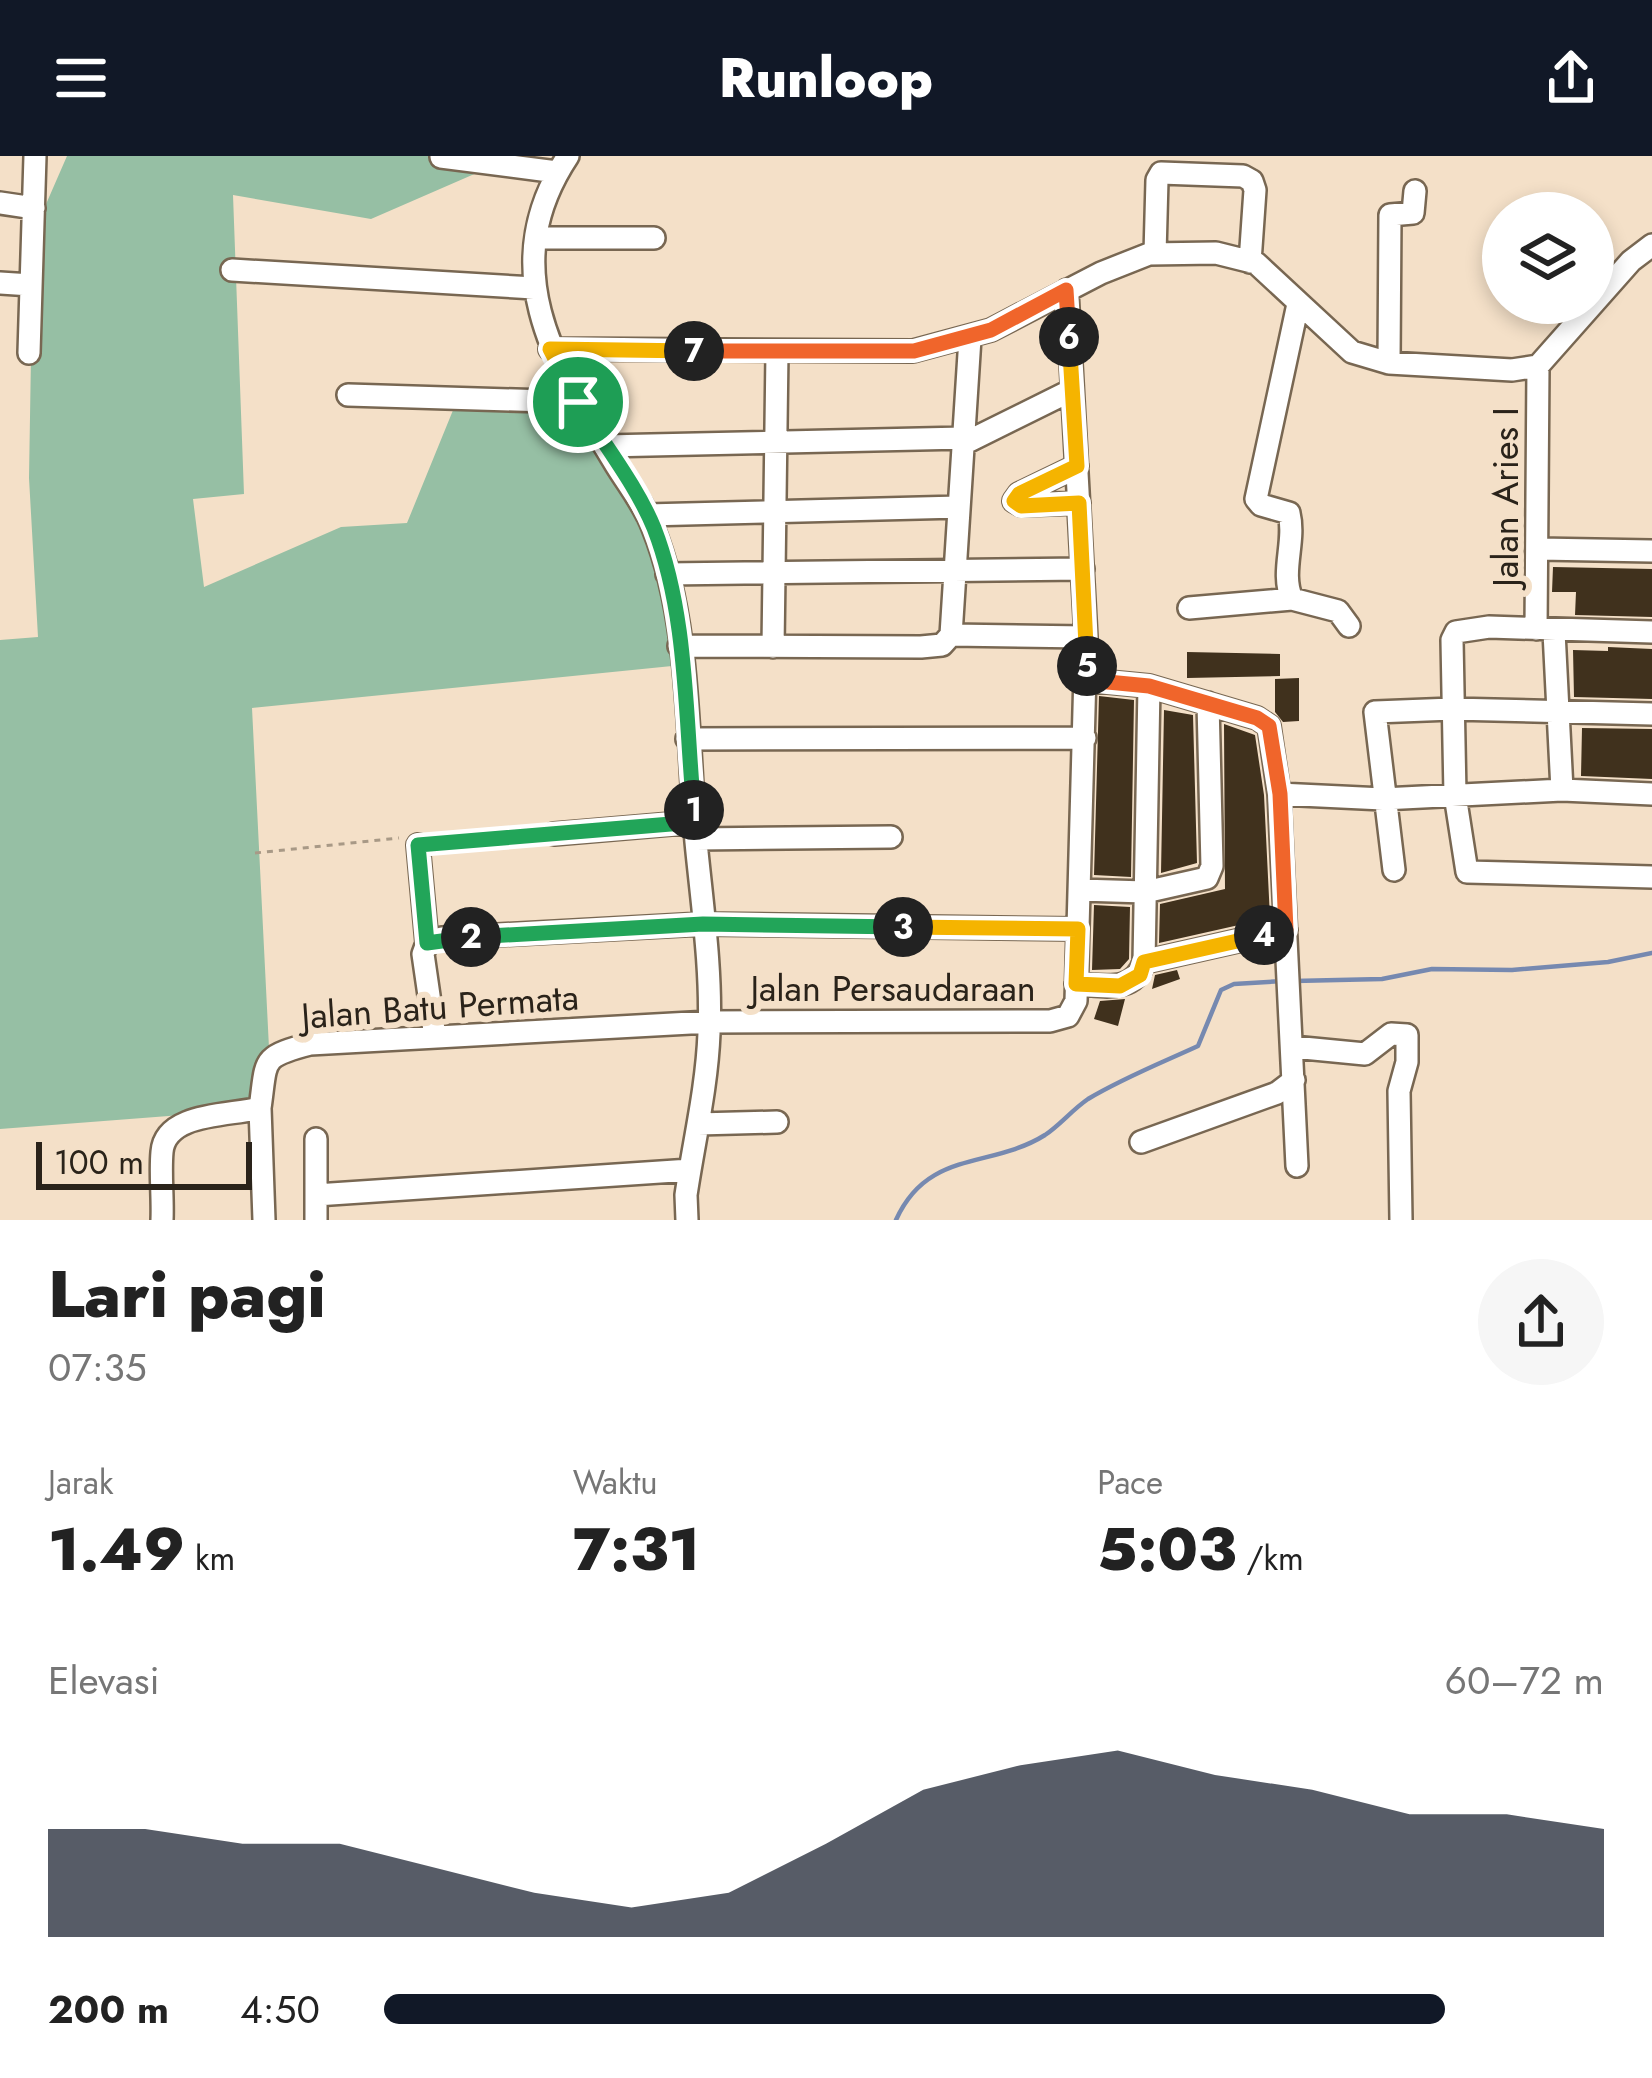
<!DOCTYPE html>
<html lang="id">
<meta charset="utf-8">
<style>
body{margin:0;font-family:Jost,sans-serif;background:#f6f6f6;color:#222;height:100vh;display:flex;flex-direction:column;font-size:45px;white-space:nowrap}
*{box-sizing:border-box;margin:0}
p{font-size:39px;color:#767676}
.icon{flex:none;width:66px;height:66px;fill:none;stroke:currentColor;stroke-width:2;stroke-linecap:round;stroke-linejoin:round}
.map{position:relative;height:1064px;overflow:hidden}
.details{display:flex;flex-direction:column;background:#fff;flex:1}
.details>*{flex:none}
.buttons{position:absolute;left:1482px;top:36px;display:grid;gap:24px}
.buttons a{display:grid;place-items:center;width:132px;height:132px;border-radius:50%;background:#fff;box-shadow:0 6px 18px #0003;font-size:60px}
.scale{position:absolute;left:36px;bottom:30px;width:216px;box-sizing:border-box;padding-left:12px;border:6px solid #2a231a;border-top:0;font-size:33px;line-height:42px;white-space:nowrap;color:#2a231a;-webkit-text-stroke:9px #f4e0c8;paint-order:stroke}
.pin{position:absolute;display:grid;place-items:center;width:102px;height:102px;color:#fff;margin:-51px;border:6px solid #fff;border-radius:50%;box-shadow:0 3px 12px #0007}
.km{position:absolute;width:60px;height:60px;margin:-30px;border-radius:50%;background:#222;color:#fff;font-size:33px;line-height:60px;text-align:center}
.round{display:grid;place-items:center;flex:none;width:126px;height:126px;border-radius:63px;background:#f6f6f6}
.overview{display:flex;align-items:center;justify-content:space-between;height:204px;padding:0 48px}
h1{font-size:66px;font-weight:800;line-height:90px}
.stats{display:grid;grid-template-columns:repeat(3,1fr);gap:18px;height:204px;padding:12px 48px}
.stats div{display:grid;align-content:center}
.stats b{font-size:60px;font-weight:800}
.stats small{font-size:33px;font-weight:400}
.stats p{font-size:33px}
.chart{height:336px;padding:24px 48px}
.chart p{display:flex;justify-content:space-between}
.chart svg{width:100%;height:216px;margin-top:12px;fill:#111827;opacity:.7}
ul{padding:0 48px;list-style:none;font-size:39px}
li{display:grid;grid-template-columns:192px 144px 1fr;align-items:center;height:90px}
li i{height:30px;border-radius:15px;background:#111827}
header{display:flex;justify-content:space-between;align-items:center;height:156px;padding:0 48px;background:#111827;color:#fff;font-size:54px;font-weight:800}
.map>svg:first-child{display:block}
</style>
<header><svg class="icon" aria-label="menu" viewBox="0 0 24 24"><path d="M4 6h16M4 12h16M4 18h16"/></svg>Runloop<svg class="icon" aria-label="share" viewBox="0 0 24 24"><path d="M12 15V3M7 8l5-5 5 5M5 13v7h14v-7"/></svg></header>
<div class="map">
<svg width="1652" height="1064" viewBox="0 0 1652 1064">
<rect width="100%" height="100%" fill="#f4e0c8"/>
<!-- green -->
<path fill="#96bfa4" d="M67,0h449l-145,63 -138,-24 11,299 -51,5 11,88 137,-60 66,-4 51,-125 120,4 74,122 30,141 -430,43 20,400 -272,21v-489l38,-3 -9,-159 4,-244z"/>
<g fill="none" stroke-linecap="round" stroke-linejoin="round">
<!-- stream -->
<path stroke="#7689b0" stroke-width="4.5" d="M1294,825l88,-2 50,-10 80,1 96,-8 44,-9
M896,1064c32,-71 95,-51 149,-85 15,-10 27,-25 43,-36 35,-21 73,-36 110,-53l23,-56 13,-6 49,-3"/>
</g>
<!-- building -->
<path fill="#40311d" d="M1553,411l99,2v48l-77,-2 1,-23h-24z
M1608,491l44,2v50l-78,-2 -1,-47 35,1z
M1187,496l93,2v22l-93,2z
M1299,522v43l-16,1 -8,-10v-33z
M1099,540l35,4 -3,177 -37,-2z
M1164,554l29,5 4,148 -36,10z
M1224,568l31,11 9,60 6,123 -111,25 1,-39 65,-15z
M1582,572l70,1v50l-71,-3z
M1094,749l36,2 -1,52 -9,10 -28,1z
M1177,814l3,9 -28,10 3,-14z
M1125,843l-7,27 -24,-7 6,-18z"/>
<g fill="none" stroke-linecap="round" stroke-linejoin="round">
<!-- minor casing -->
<g stroke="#786752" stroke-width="26">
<path id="minor" d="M568,0c-75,113 -12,210 48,309 13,21 29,41 37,63 38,93 34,215 43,314 6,62 16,129 13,191 -2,54 -15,108 -23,162l1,25
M441,1l116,15
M0,47l34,5
M536,82h118
M1155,98l2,-74 4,-7 82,3 9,5 3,9 -5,72
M232,114l302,18
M0,127l31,2
M1298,148l-42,195 5,6 28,8c7,29 -9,59 3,86l46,12 11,15
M970,182l-19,297 135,2
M550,193l363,2 78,-21 110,-57 48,-19 67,-1 40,10 96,89 37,11 123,7 26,-4 93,-105 21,-16
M29,197l6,-197
M1389,207l1,-148 23,-2 2,-22
M348,239l230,7
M963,288l109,-54
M605,290l359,-8
M1077,310l-58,28 -5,7 7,4 58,-2
M647,359l312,-8
M1539,393l113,2
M667,418l416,-5
M1189,452l103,-9
M1536,473l2,-263
M1554,476l8,158 90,4
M1652,476l-163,-5 -33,5 -4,8 3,155 12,77 185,5
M679,490l242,1 21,-2 9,-10
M773,491l4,-295
M1087,524l62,6 108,32 12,8 10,68 18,372
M687,583l398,-1
M1279,638l104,5 179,-9
M554,678l141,-12
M696,683l195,-2
M418,689l9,98
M1394,714l-19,-158 77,-3 200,5
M1080,734l65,2 62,-14 5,-12 -4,-163
M1144,806l142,-32
M1076,828c27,1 58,10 68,-22l5,-276
M435,881l-12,-83 4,-11 15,-5 260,-14 376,5
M1293,891l72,7 26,-20 16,1v27l-8,29 2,129
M260,952l4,112
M698,968l79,-2
M316,983v81
M1141,986l136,-49 17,-13
M316,1039l374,-25
M162,1064c1,-23 -2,-46 0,-68 3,-40 68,-36 98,-44 7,-49 0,-51 50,-64l399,-22 341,-1 18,-5 8,-15 10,-364 -19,-347"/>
</g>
<!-- path -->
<path stroke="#a89986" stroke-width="3" stroke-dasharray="6 6" stroke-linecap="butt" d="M436,688l98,-8
M255,697l144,-15"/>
<!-- minor -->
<use href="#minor" stroke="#fff" stroke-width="21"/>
</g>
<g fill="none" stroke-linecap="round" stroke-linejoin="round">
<!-- split-1 casing -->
<g stroke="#fff" stroke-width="24">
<path id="split-1" d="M578,246c24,40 58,82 76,126 34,87 31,190 40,282"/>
</g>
<!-- split-2 casing -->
<g stroke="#fff" stroke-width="24">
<path id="split-2" d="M471,781l-44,6 -9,-98 277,-23 -1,-12"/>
</g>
<!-- split-3 casing -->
<g stroke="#fff" stroke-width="24">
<path id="split-3" d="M471,781l232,-13 200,3"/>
</g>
<!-- split-4 casing -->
<g stroke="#fff" stroke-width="24">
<path id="split-4" d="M903,771l175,2 -2,55 44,2 20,-11 4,-13 120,-27"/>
</g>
<!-- split-5 casing -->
<g stroke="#fff" stroke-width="24">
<path id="split-5" d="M1087,510v14l62,6 108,32 12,8 11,68 6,136 -22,5"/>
</g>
<!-- split-6 casing -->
<g stroke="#fff" stroke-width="24">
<path id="split-6" d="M1069,181l8,129 -58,28 -5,7 7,5 58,-3 8,163"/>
</g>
<!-- split-7 casing -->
<g stroke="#fff" stroke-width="24">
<path id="split-7" d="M694,195h220l77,-21 75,-40 3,47"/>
</g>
<!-- split-8 casing -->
<g stroke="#fff" stroke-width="24">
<path id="split-8" d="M578,246l-28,-53 144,2"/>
</g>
<!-- split-1 -->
<use href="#split-1" stroke="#22a559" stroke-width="15"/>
<!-- split-2 -->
<use href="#split-2" stroke="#22a559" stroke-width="15"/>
<!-- split-3 -->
<use href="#split-3" stroke="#22a559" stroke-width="15"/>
<!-- split-4 -->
<use href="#split-4" stroke="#f5b400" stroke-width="15"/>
<!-- split-5 -->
<use href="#split-5" stroke="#f0652b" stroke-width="15"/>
<!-- split-6 -->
<use href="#split-6" stroke="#f5b400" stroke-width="15"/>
<!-- split-7 -->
<use href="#split-7" stroke="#f0652b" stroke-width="15"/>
<!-- split-8 -->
<use href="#split-8" stroke="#f5b400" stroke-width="15"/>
</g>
<g text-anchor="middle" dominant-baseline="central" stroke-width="12" stroke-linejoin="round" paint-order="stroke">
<!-- street labels -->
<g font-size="36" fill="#2a231a" stroke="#f4e0c8">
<text transform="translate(1505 341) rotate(-90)">Jalan Aries I</text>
<text x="893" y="832">Jalan Persaudaraan</text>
<text transform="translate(440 850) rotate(-4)">Jalan Batu Permata</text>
</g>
</g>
</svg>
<div class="buttons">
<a><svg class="icon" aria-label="layers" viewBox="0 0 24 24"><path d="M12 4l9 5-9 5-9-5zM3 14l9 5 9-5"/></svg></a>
</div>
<div class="scale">100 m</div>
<div class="pin" style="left:578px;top:246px;background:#1e9e55"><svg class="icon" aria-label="arrive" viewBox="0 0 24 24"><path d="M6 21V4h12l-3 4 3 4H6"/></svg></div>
<b class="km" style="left:694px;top:654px">1</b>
<b class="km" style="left:471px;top:781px">2</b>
<b class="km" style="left:903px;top:771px">3</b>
<b class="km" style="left:1264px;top:779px">4</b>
<b class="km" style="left:1087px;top:510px">5</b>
<b class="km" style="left:1069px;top:181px">6</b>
<b class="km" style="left:694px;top:195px">7</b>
</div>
<section class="details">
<div class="overview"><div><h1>Lari pagi</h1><p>07:35</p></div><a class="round"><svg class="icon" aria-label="share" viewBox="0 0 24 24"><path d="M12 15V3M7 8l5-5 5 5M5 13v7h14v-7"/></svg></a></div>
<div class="stats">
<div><p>Jarak</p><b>1.49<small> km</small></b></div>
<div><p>Waktu</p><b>7:31</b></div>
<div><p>Pace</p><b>5:03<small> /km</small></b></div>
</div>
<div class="chart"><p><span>Elevasi</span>60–72 m</p>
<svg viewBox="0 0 160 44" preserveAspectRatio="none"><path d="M0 44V22L10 22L20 25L30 25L40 30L50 35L60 38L70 35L80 25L90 14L100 9L110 6L120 11L130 14L140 19L150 19L160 22V44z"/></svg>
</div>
<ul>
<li><b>200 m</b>4:50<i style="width:87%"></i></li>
</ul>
</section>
